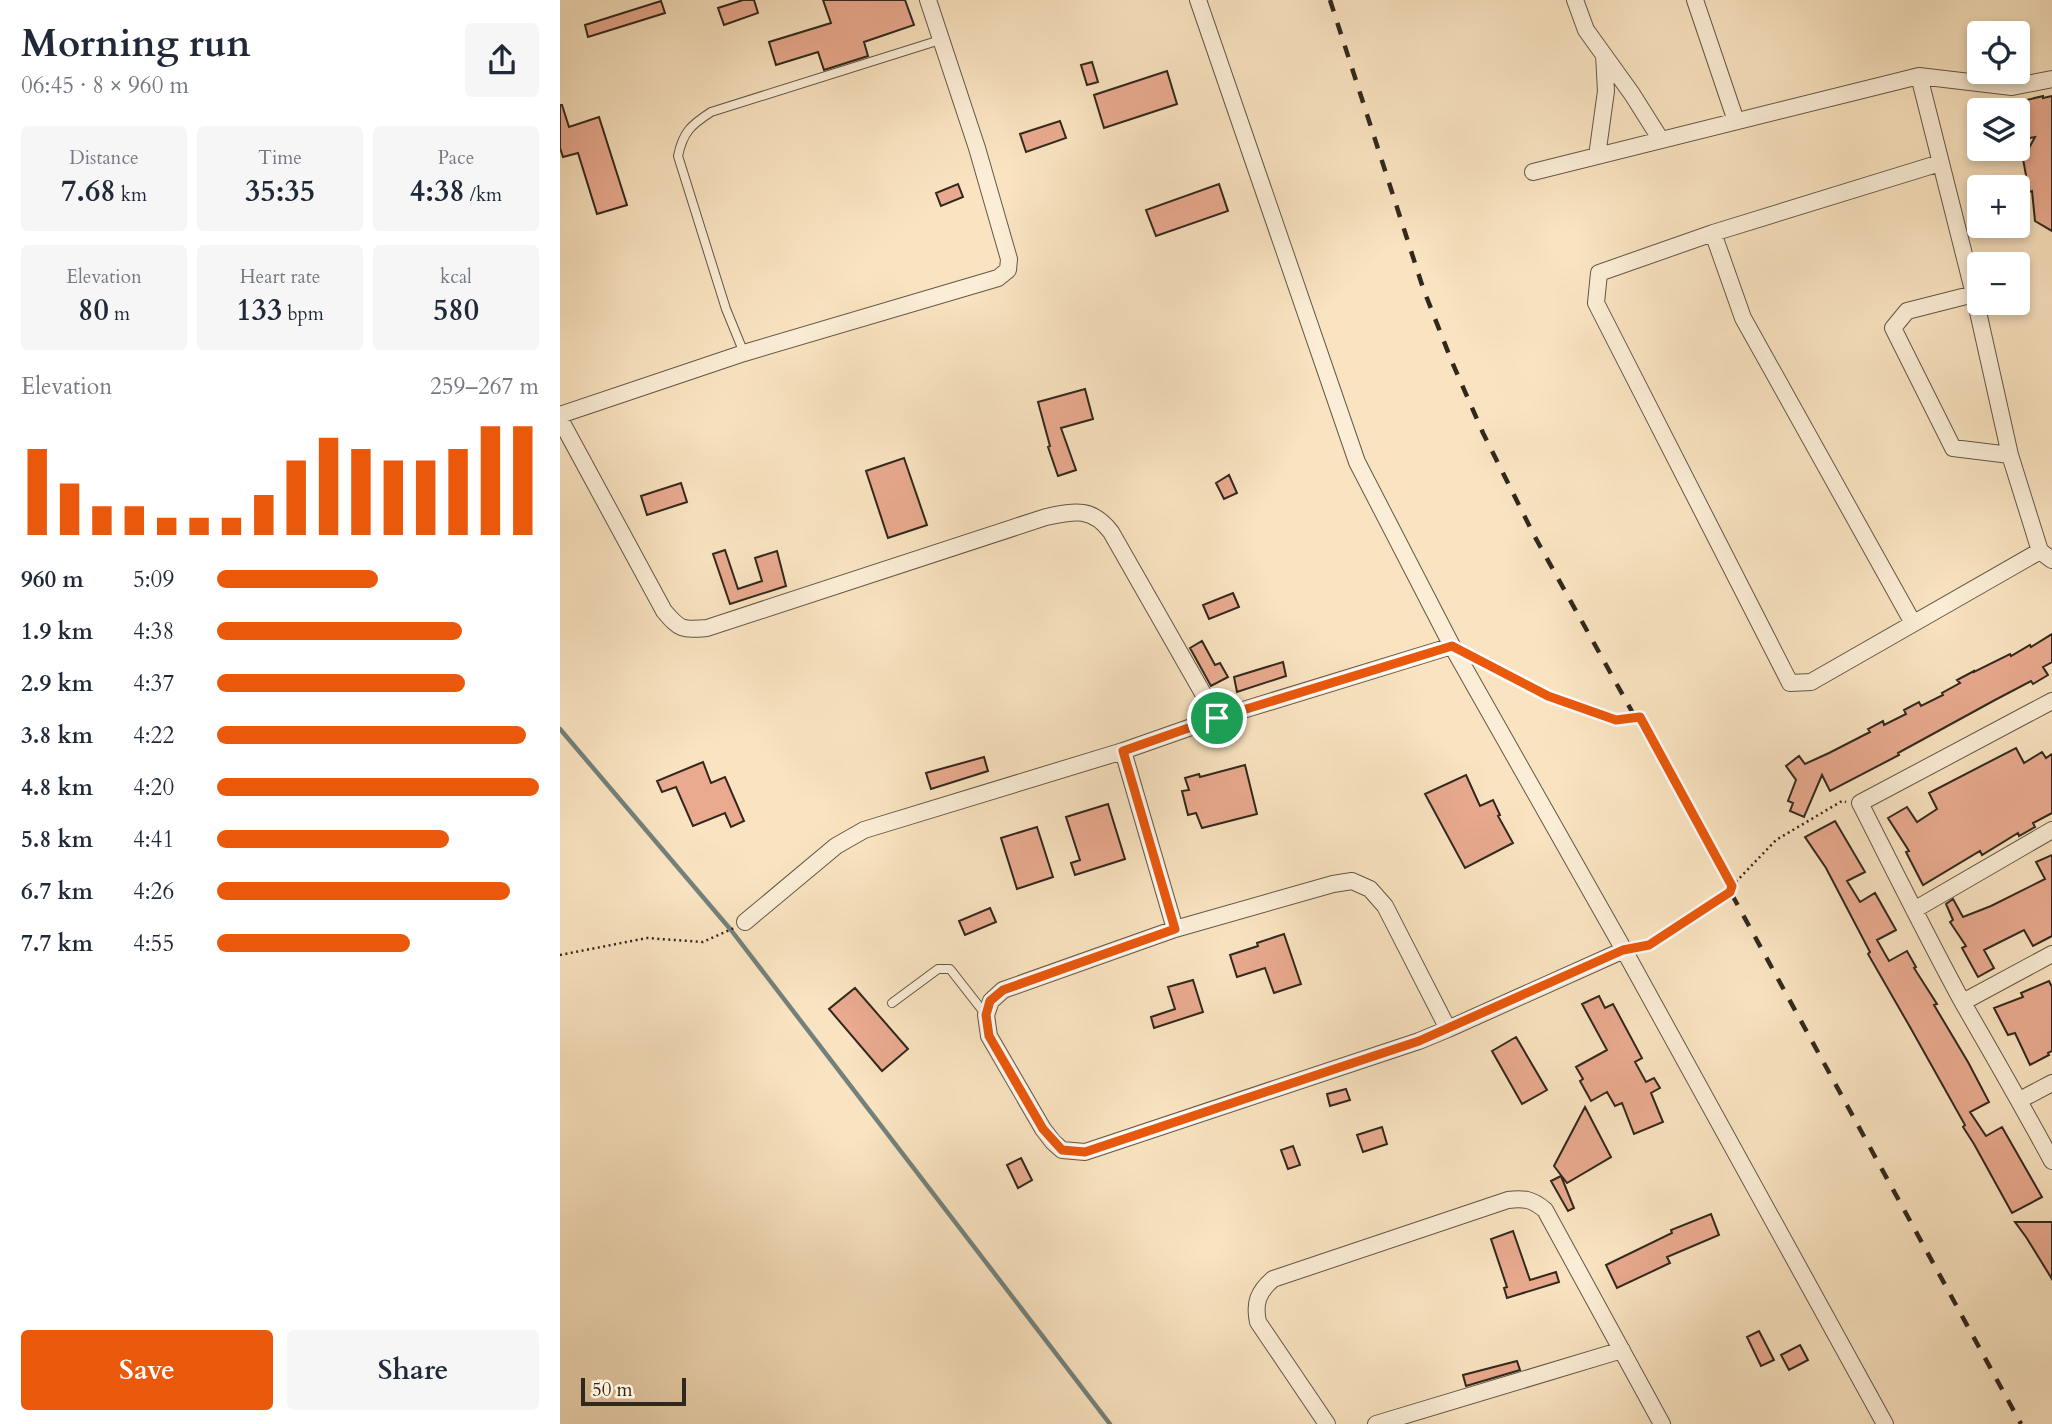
<!DOCTYPE html>
<meta charset="utf-8">
<style>
body{margin:0;font-family:Cardo,serif;background:#f6f6f7;color:#1f2937;height:100vh;display:flex;flex-direction:column;font-size:26px;white-space:nowrap}
*{box-sizing:border-box;margin:0}
p{font-size:23px;color:#747a83}
.icon{flex:none;width:38px;height:38px;fill:none;stroke:currentColor;stroke-width:2;stroke-linecap:round;stroke-linejoin:round}
.map{position:relative;flex:1;overflow:hidden}
.side{display:flex;flex-direction:column;background:#fff;width:560px}
.side>*{flex:none}
.controls{position:absolute;left:1407px;top:21px;display:grid;gap:14px}
.controls a{display:grid;place-items:center;width:63px;height:63px;border-radius:7px;background:#fff;box-shadow:0 4px 10px #0003;font-size:35px}
.scale{position:absolute;left:21px;bottom:18px;width:105px;box-sizing:border-box;padding-left:7px;border:4px solid #31281d;border-top:0;font-size:19px;line-height:24px;white-space:nowrap;color:#31281d;-webkit-text-stroke:5px #fbedd6;paint-order:stroke}
.pin{position:absolute;display:grid;place-items:center;width:60px;height:60px;color:#fff;margin:-30px;border:4px solid #fff;border-radius:50%;box-shadow:0 2px 7px #0007}
.round{display:grid;place-items:center;flex:none;width:74px;height:74px;border-radius:7px;background:#f6f6f7}
.head{display:flex;align-items:center;justify-content:space-between;height:119px;padding:0 21px}
h1{font-size:38px;font-weight:800;line-height:52px}
.stats{display:grid;grid-template-columns:repeat(3,1fr);gap:10px;height:119px;padding:7px 21px}
.stats div{display:grid;align-content:center;border-radius:7px;background:#f6f6f7;text-align:center}
.stats b{font-size:30px;font-weight:800}
.stats small{font-size:19px;font-weight:400}
.stats p{font-size:19px}
.chart{height:196px;padding:14px 21px}
.chart p{display:flex;justify-content:space-between}
.chart svg{width:100%;height:126px;margin-top:7px;stroke:#ea580c;stroke-width:6}
.button{display:flex;gap:14px;margin-top:auto;padding:14px 21px}
.button a{flex:1;height:80px;border-radius:7px;background:#ea580c;color:#fff;font-size:28px;font-weight:800;line-height:80px;text-align:center}
.button a+a{background:#f6f6f7;color:#1f2937}
ul{padding:0 21px;list-style:none;font-size:23px}
li{display:grid;grid-template-columns:112px 84px 1fr;align-items:center;height:52px}
li i{height:18px;border-radius:9px;background:#ea580c}
main{display:flex;flex:1;min-height:0}
.map>svg:first-child{display:block}
</style>
<main>
<section class="side">
<div class="head"><div><h1>Morning run</h1><p>06:45 · 8 × 960 m</p></div><a class="round"><svg class="icon" aria-label="share" viewBox="0 0 24 24"><path d="M12 15V3M7 8l5-5 5 5M5 13v7h14v-7"/></svg></a></div>
<div class="stats">
<div><p>Distance</p><b>7.68<small> km</small></b></div>
<div><p>Time</p><b>35:35</b></div>
<div><p>Pace</p><b>4:38<small> /km</small></b></div>
</div>
<div class="stats">
<div><p>Elevation</p><b>80<small> m</small></b></div>
<div><p>Heart rate</p><b>133<small> bpm</small></b></div>
<div><p>kcal</p><b>580</b></div>
</div>
<div class="chart"><p><span>Elevation</span>259–267 m</p>
<svg viewBox="0 0 160 44" preserveAspectRatio="none"><path d="M5 44V14M15 44V26M25 44V34M35 44V34M45 44V38M55 44V38M65 44V38M75 44V30M85 44V18M95 44V10M105 44V14M115 44V18M125 44V18M135 44V14M145 44V6M155 44V6"/></svg>
</div>
<ul>
<li><b>960 m</b>5:09<i style="width:50%"></i></li>
<li><b>1.9 km</b>4:38<i style="width:76%"></i></li>
<li><b>2.9 km</b>4:37<i style="width:77%"></i></li>
<li><b>3.8 km</b>4:22<i style="width:96%"></i></li>
<li><b>4.8 km</b>4:20<i style="width:100%"></i></li>
<li><b>5.8 km</b>4:41<i style="width:72%"></i></li>
<li><b>6.7 km</b>4:26<i style="width:91%"></i></li>
<li><b>7.7 km</b>4:55<i style="width:60%"></i></li>
</ul>
<div class="button"><a>Save</a><a>Share</a></div>
</section>
<div class="map">
<svg width="1492" height="1424" viewBox="0 0 1492 1424">
<rect width="100%" height="100%" fill="#f9e3c0"/>
<filter id="stains"><feTurbulence type="fractalNoise" baseFrequency=".00286" numOctaves="4"/><feColorMatrix values="0 0 0 0 .2 0 0 0 0 .09 0 0 0 0 .02 0 0 0 .5 -.17"/></filter>
<radialGradient id="worn" r=".72"><stop offset=".6" stop-color="#630" stop-opacity="0"/><stop offset="1" stop-color="#630" stop-opacity=".3"/></radialGradient>
<g fill="none" stroke-linecap="round" stroke-linejoin="round">
<!-- stream -->
<path stroke="#73817a" stroke-width="4.5" d="M0,729l171,201 379,494"/>
</g>
<!-- building -->
<path fill="#e9aa8f" stroke="#31281d" stroke-width="2" d="M183,0h11l4,13 -34,12 -6,-17z
M263,0h82l9,25 -50,17 4,14 -44,14 -6,-18 -42,13 -7,-23 62,-19z
M101,1l4,12 -77,24 -3,-12z
M532,62l6,20 -11,3 -6,-20z
M607,71l10,33 -73,24 -10,-33z
M1483,96v2l9,-2v135l-17,-10 -3,-30 -3,1 -6,-33 12,-22 -17,3v-38z
M0,105h2l7,22 30,-10 28,88 -30,9 -19,-61 -15,4 -3,-9z
M500,121l6,17 -40,14 -6,-18z
M398,184l5,13 -22,9 -5,-13z
M659,184l9,27 -72,25 -10,-26z
M525,389l8,30 -32,9 15,42 -18,6 -10,-29 2,-1 -12,-44z
M344,458l23,67 -39,13 -22,-67z
M669,475l8,18 -13,6 -8,-16z
M121,483l6,19 -40,13 -6,-19z
M165,550l13,39 24,-8 -7,-23 22,-7 9,35 -56,18 -17,-50z
M673,593l6,14 -30,12 -6,-14z
M1492,634v28l-9,5 5,8 -15,9 -2,-3 -36,19 -97,53 1,2 -69,36 -8,-16 -18,42 -14,-6 3,-8 -5,-2 8,-21 -10,-14 13,-10 6,8 24,-11 41,-21 -2,-3 15,-8 1,4 22,-11 -2,-4 15,-8 2,4 22,-11 -1,-2 18,-10 -3,-3 17,-9v1l36,-18 1,2 19,-11 1,2z
M642,641l13,24 5,-2 8,14 -17,9 -21,-38z
M723,662l3,14 -49,16 -3,-15z
M1456,748l8,15 18,-11 4,6 6,-4v59l-19,10 2,4 -16,9 -1,-3 -36,22 -2,-4 -57,34 -17,-33 3,-1 -21,-33 19,-11 10,15 20,-13 -8,-16z
M424,757l4,14 -57,18 -5,-16z
M143,762l8,21 14,-6 19,44 -13,6 -6,-14 -32,13 -17,-39 -14,5 -5,-11z
M685,765l12,49 -55,14 -6,-15 -8,2 -6,-24 7,-1 -4,-12 14,-4 1,3z
M906,775l14,31 13,-6 7,15 -2,1 15,27 -48,25 -40,-74z
M548,804l17,55 -50,16 -4,-12 9,-3 -14,-43z
M1275,821l30,51 -18,9 13,21 15,-9 21,37 -19,10 12,21 18,-10 9,16 -2,1 23,36 -3,1 34,57 21,40 -19,10 16,24 16,-9 40,70 -30,16 -38,-69 -11,-17 2,-2 -55,-98 -42,-73 2,-2 -44,-84 -21,-31z
M477,827l16,50 -36,12 -16,-51z
M1492,855v81l-19,10 -9,-16 -40,20 10,18 -16,9 -16,-29 4,-2 -16,-24 3,-2 -7,-16 7,-5 10,18 28,-11 54,-27 -9,-17z
M430,908l6,14 -31,13 -6,-14z
M724,934l17,50 -27,9 -9,-25 -28,9 -7,-22 28,-9 -1,-3z
M633,980l10,32 -49,16 -3,-11 24,-8 -7,-22z
M1489,981l3,6v64l-4,2 1,2 -19,10 -15,-32 -7,2 -14,-27 29,-11 -2,-4z
M295,988l53,61 -26,22 -53,-62z
M1039,996l6,12 8,-4 29,54 -7,4 11,20 8,-4 6,10 -9,5 12,29 -29,12 -12,-31 -7,3 -8,-14 -16,9 -11,-20 3,-2 -7,-12 31,-17 -25,-46z
M956,1037l31,53 -25,14 -30,-53z
M786,1089l4,11 -20,6 -3,-12z
M1025,1107l26,50 -44,26 -13,-17z
M822,1127l5,17 -24,8 -6,-17z
M733,1146l7,19 -12,4 -7,-19z
M461,1158l11,22 -14,8 -11,-23z
M1001,1176l13,32 -6,3 -17,-30z
M1151,1214l8,21 -52,22 3,6 -53,25 -11,-23 66,-32 -1,-3z
M1455,1222h37v57l-26,-42z
M953,1231l17,49 26,-8 3,10 -52,16 -3,-10 3,-1 -16,-48z
M1199,1331l15,29 -13,6 -14,-29z
M1240,1345l8,15 -19,10 -8,-15z
M957,1361l3,9 -54,16 -3,-11z"/>
<g fill="none" stroke-linecap="round" stroke-linejoin="round">
<!-- lane casing -->
<g stroke="#635746" stroke-width="10">
<path id="lane" d="M184,353l-18,-44 -48,-153c5,-24 13,-31 33,-44l229,-72
M332,1003l46,-34h12l36,46"/>
</g>
<!-- street casing -->
<g stroke="#635746" stroke-width="18">
<path id="street" d="M638,0l159,462 95,184 172,304 261,474
M1015,0l11,30 46,64 29,46
M1135,0l41,121
M1492,79l-40,8 -93,-11 55,218 36,161 30,96 12,9
M1037,156l9,-65 -2,-36
M1380,163l-227,70 -114,40 -3,30 194,380 21,-1 229,-131
M973,172l386,-96
M1153,233l30,85 170,305
M1414,294l-67,17 -14,17 60,120 57,7
M0,415l184,-62 254,-75 10,-8 1,-11 -32,-111 -49,-148
M0,419l104,192c16,19 18,19 43,17l339,-111c29,-6 46,-10 65,15l106,186
M1492,701l-192,102c34,67 67,134 103,200 30,52 60,104 89,158
M563,751l52,178
M1354,910l138,-80
M185,922l91,-76 28,-16 259,-79 94,-33 235,-72
M1403,1002l89,-48
M888,1029l-63,-123 -15,-17 -18,-8 -19,3 -158,45 -172,61 -12,11 -5,14 3,21 54,93 10,13 9,8 23,2 334,-111 29,-12 176,-79
M1460,1100l32,-17
M767,1424l-69,-102c-4,-19 0,-30 15,-43l235,-79c16,-2 24,-1 37,10l117,214
M816,1424l246,-74"/>
</g>
<!-- path -->
<path stroke="#31281d" stroke-width="2.5" stroke-dasharray="2 3.5" stroke-linecap="butt" d="M918,660l70,36 68,24 24,-3 92,169
M1077,947l12,-2 80,-52 3,-7 44,-46 66,-39 4,1
M0,955l87,-17 56,4 31,-14"/>
<!-- lane -->
<use href="#lane" stroke="#fbedd6" stroke-width="8"/>
<!-- street -->
<use href="#street" stroke="#fbedd6" stroke-width="16"/>
<!-- rail -->
<path stroke="#31281d" stroke-width="4.5" stroke-dasharray="12 12" stroke-linecap="butt" d="M770,0l93,288 29,74 31,71 52,104 100,180 386,707"/>
</g>
<g fill="none" stroke-linecap="round" stroke-linejoin="round">
<!-- route casing -->
<g stroke="#fff" stroke-width="14">
<path id="route" d="M892,646l96,50 68,24 24,-3 92,169 -2,6 -81,53 -26,5 -204,91 -334,111 -23,-2 -19,-21 -54,-93 -3,-21 4,-14 13,-11 172,-61 -52,-178 94,-33z"/>
</g>
<!-- route -->
<use href="#route" stroke="#ea580c" stroke-width="9"/>
</g>
<rect width="100%" height="100%" filter="url(#stains)"/>
<rect width="100%" height="100%" fill="url(#worn)"/>
</svg>
<div class="controls">
<a><svg class="icon" aria-label="locate" viewBox="0 0 24 24"><circle cx="12" cy="12" r="6"/><path d="M12 2v4M12 18v4M2 12h4M18 12h4"/></svg></a>
<a><svg class="icon" aria-label="layers" viewBox="0 0 24 24"><path d="M12 4l9 5-9 5-9-5zM3 14l9 5 9-5"/></svg></a>
<a>+</a>
<a>−</a>
</div>
<div class="scale">50 m</div>
<div class="pin" style="left:657px;top:718px;background:#1e9e55"><svg class="icon" aria-label="arrive" viewBox="0 0 24 24"><path d="M6 21V4h12l-3 4 3 4H6"/></svg></div>
</div>
</main>
